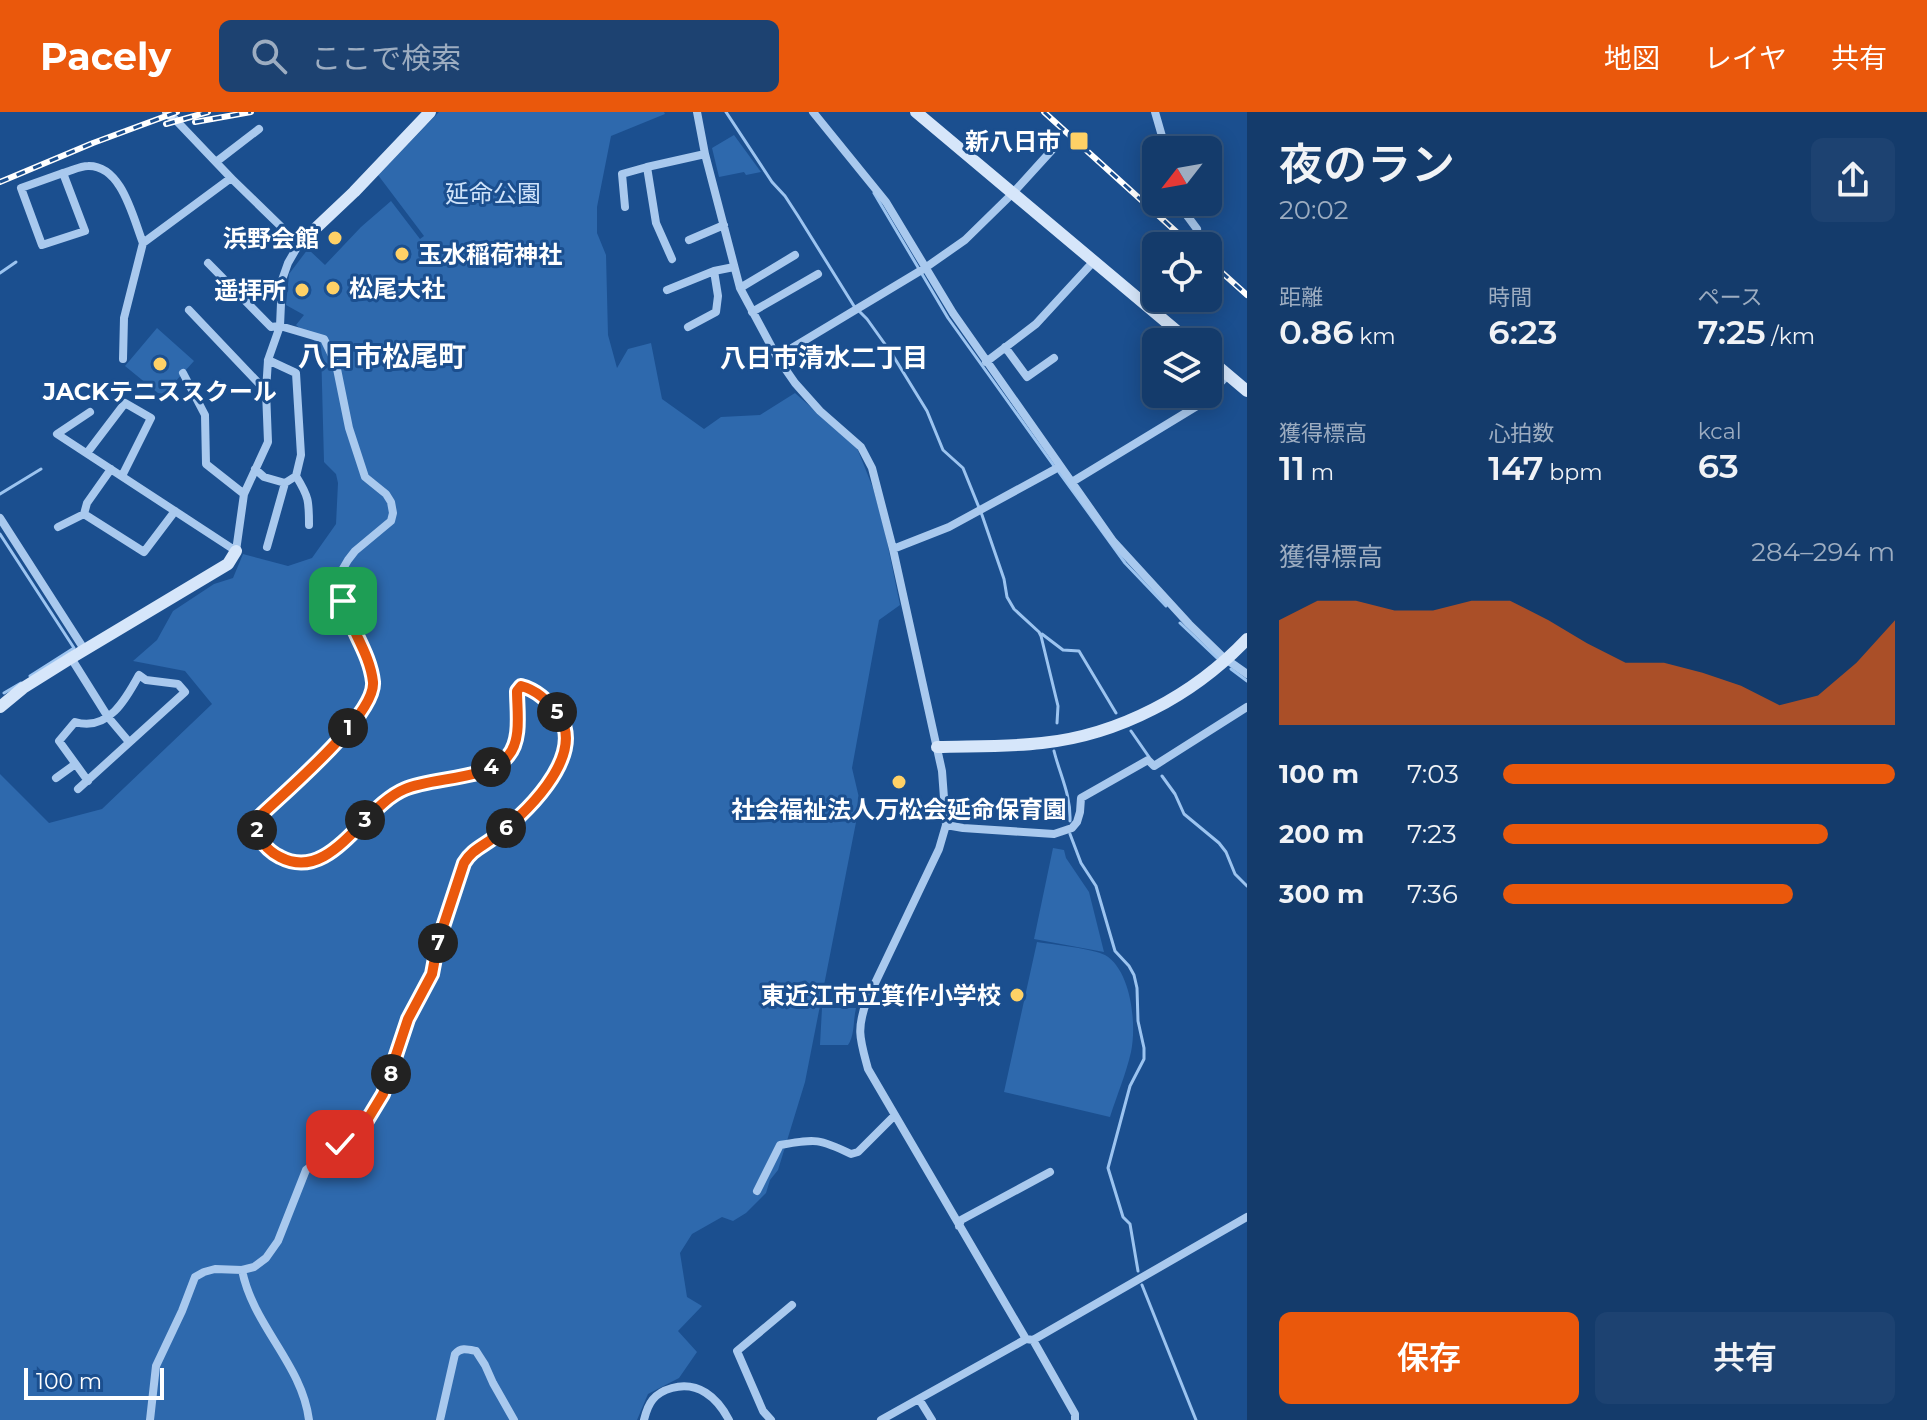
<!DOCTYPE html>
<html lang="ja">
<meta charset="utf-8">
<style>
body{margin:0;font-family:Montserrat,"Noto Sans JP",sans-serif;background:#1d4271;color:#f1f3f6;height:100vh;display:flex;flex-direction:column;font-size:30px;white-space:nowrap}
*{box-sizing:border-box;margin:0}
p{font-size:26px;color:#9dadc1}
.icon{flex:none;width:44px;height:44px;fill:none;stroke:currentColor;stroke-width:2;stroke-linecap:round;stroke-linejoin:round}
.map{position:relative;flex:1;overflow:hidden}
.details{display:flex;flex-direction:column;background:#143b6b;width:680px}
.details>*{flex:none}
.needle{width:52px;rotate:239deg}
.tools{position:absolute;left:1142px;top:24px;display:grid;gap:16px}
.tools a{display:grid;place-items:center;width:80px;height:80px;border-radius:12px;background:#143b6b;box-shadow:0 4px 20px #0003,0 0 0 2px #33557e;font-size:40px}
.scale{position:absolute;left:24px;bottom:20px;width:140px;box-sizing:border-box;padding-left:8px;border:4px solid #fff;border-top:0;font-size:22px;line-height:28px;white-space:nowrap;color:#fff;-webkit-text-stroke:6px #1b4f8f;paint-order:stroke}
.pin{position:absolute;display:grid;place-items:center;width:68px;height:68px;color:#fff;margin:-34px;border-radius:16px;box-shadow:0 4px 12px #0006}
.km{position:absolute;width:40px;height:40px;margin:-20px;border-radius:50%;background:#222;color:#fff;font-size:22px;line-height:40px;text-align:center}
.round{display:grid;place-items:center;flex:none;width:84px;height:84px;border-radius:12px;background:#1d4271}
.summary{display:flex;align-items:center;justify-content:space-between;height:136px;padding:0 32px}
h1{font-size:44px;font-weight:600;line-height:60px}
.metrics{display:grid;grid-template-columns:repeat(3,1fr);gap:12px;height:136px;padding:8px 32px}
.metrics div{display:grid;align-content:center}
.metrics b{font-size:34px;font-weight:600}
.metrics small{font-size:22px;font-weight:400}
.metrics p{font-size:22px}
.chart{height:224px;padding:16px 32px}
.chart p{display:flex;justify-content:space-between}
.chart svg{width:100%;height:144px;margin-top:8px;fill:#ea580c;opacity:.7}
.cta{display:flex;gap:16px;margin-top:auto;padding:16px 32px}
.cta a{flex:1;height:92px;border-radius:12px;background:#ea580c;color:#fff;font-size:32px;font-weight:600;line-height:92px;text-align:center}
.cta a+a{background:#1d4271;color:#f1f3f6}
ul{padding:0 32px;list-style:none;font-size:26px}
li{display:grid;grid-template-columns:128px 96px 1fr;align-items:center;height:60px}
li i{height:20px;border-radius:10px;background:#ea580c}
header{display:flex;align-items:center;gap:48px;box-sizing:border-box;height:112px;padding:0 40px;background:#ea580c;color:#fff}
header strong{font-size:38px}
nav{display:flex;gap:44px;margin-inline-start:auto;font-size:28px}
.search{width:560px;height:72px;background:#1d4271;display:flex;align-items:center;gap:20px;box-sizing:border-box;padding:0 28px;border-radius:12px;color:#9dadc1;font-size:30px}
main{display:flex;flex:1;min-height:0}
.map>svg:first-child{display:block}
</style>
<header>
<strong>Pacely</strong>
<div class="search"><svg class="icon" aria-label="search" viewBox="0 0 24 24"><circle cx="10" cy="10" r="6"/><path d="M15 15l6 6"/></svg>ここで検索</div>
<nav><a>地図</a><a>レイヤ</a><a>共有</a></nav>
</header>
<main>
<div class="map">
<svg width="1247" height="1308" viewBox="0 0 1247 1308">
<rect width="100%" height="100%" fill="#1b4f8f"/>
<!-- green -->
<path fill="#2e69ad" d="M439,0h225l1,2 -54,22 -14,71v26l9,22 2,80 9,33 11,-19 23,-6 11,56 42,30 17,-12 39,-2 35,-22 62,55 16,40 12,44 15,73 -21,15 -27,148 8,34 -55,280 -27,88 -8,10 -4,13 -20,20 -13,8 -11,-4 -30,17 -12,19 7,44 15,9 -24,25 19,21 -18,26 -31,16 -11,26h-637v-646l49,49 53,-14 110,-105 -27,-33 -52,-10 24,-21 16,-29 41,-27 19,-6 10,-24 45,12 24,-8 24,-34 2,-41 -2,-9 -12,-12 -3,-115 -25,-22 8,-10 -18,-10 3,-31 19,-25 17,16 36,-38 30,-26 29,38 4,-3 -46,-61z
M734,23l27,37 -15,3 -2,-3 -25,5 -7,-29z
M157,216l37,33 -30,33 -6,-1 -33,-27z
M1053,736l11,2 2,8 23,34 15,60 -70,-13z
M1037,830c14,2 57,7 68,13 26,15 32,69 26,97 -5,22 -14,43 -21,65l-106,-25z
M822,896h34c-3,12 -1,27 -8,37h-28z"/>
<g fill="none" stroke-linecap="round" stroke-linejoin="round">
<!-- stream -->
<path stroke="#9cc4f0" stroke-width="3" d="M726,0l46,70 13,14 13,20 56,90 13,13 25,35 35,57 16,39 20,18 19,47 22,64 3,18 7,12 25,23 2,4 17,70 -1,17
M874,81l74,125 106,148
M0,161l16,-11
M1059,360l66,91 41,43
M0,382l41,-25
M0,422l74,114 -44,28
M1180,511l37,35
M1042,522l21,16 16,1 37,62
M1231,557l16,12
M4,581l17,-10
M1131,619l18,26
M1054,639c6,24 17,44 16,70
M1162,664l13,18 9,20 35,29 7,9 9,22 12,12
M1070,722l11,29 15,23 19,65 14,15 5,9 3,13 1,33 6,27v11l-14,27 -22,82 15,49 7,7 8,47
M1142,1173l54,135"/>
<!-- street -->
<path stroke="#a9c9ee" stroke-width="8" d="M697,0l8,42 35,134 37,69 18,26 25,28 41,36 11,21 21,81 49,222 4,54 -7,24 -72,151c-11,30 -7,39 1,69l158,270
M813,0l73,90 67,111 160,228 76,83 34,33 24,17
M1155,0l11,38
M216,50l43,-33
M63,61c8,-2 17,-7 25,-7 34,-1 45,52 55,77l88,-65
M63,61l22,58 -43,14 -21,-57z
M1177,90l20,27
M625,95l-3,-33 25,-7
M689,128l35,-15
M672,147l-16,-36 -9,-56 58,-13
M740,176l55,-33
M667,178l47,-19 20,-4
M189,198l77,81
M752,200l66,-38
M688,215l28,-15 2,-16 -4,-25
M1005,235l22,30 27,-19
M777,245l148,-89 40,-28 47,-46 40,-44
M123,247l1,-41 19,-75
M986,250l50,-38 58,-63
M183,261l22,42 1,49 38,30
M90,300l-33,22 179,117 8,-57 24,-52 -2,-51 2,-31 12,-34 2,-46 6,-17 11,-19 -68,-66 -61,-64
M87,341l38,-50 26,15 -29,58
M111,357l-24,34 -3,11 60,38 31,-41
M255,357l9,8 21,6 11,-7 5,-21 -5,-82 -28,-13
M296,364c13,21 13,25 13,49
M1072,370l125,-76 31,-31
M0,406l84,131
M58,415l26,-13
M267,435l18,-64
M893,437l56,-22 110,-60
M71,546l37,59 21,25
M56,666l18,-13
M78,677l107,-97 -7,-8 -32,-4 -7,-5c-13,24 -31,57 -64,47l-16,19 29,40
M946,713l17,3 91,6 18,-6 5,-6 3,-10 1,-14 67,-38 6,6 93,-59
M757,1079l23,-46c36,-6 38,-7 71,9l7,-2 37,-37
M959,1114l2,-6 89,-48
M242,1158c11,56 60,94 67,150
M1033,1228l42,74v6
M919,1287l13,21
M150,1308l6,-54 26,-55 13,-34 9,-5 11,-3 27,1 12,-3 12,-9 12,-17 28,-71 50,-38 18,-21 9,-17 12,-32 13,-43 24,-45 6,-32 26,-79c8,-13 21,-18 33,-28 29,-23 88,-77 62,-118 -8,-13 -22,-27 -38,-31l-4,5c0,20 5,49 -9,65 -20,24 -75,21 -103,33 -42,17 -74,95 -125,68 -14,-7 -21,-17 -25,-32l5,-9 61,-58 25,-27 20,-27 7,-19 -8,-28 -19,-44 -6,-32 1,-9 7,-12 7,-9 36,-30 2,-8 -2,-11 -5,-8 -21,-17 -16,-49 -13,-64 -12,-25 -44,-13 -9,1 -63,-64
M440,1308l15,-66c6,-7 12,-5 21,-3l9,14 8,18 21,37
M644,1308c4,-17 10,-27 28,-32 26,-7 45,9 57,32
M771,1308l-8,-9 -26,-60 55,-46
M881,1308l145,-81 7,1 214,-123"/>
<!-- secondary -->
<path stroke="#d6e6fa" stroke-width="12" d="M168,0l2,2
M916,0l274,230
M299,132l55,-52 76,-80
M1208,246l39,33
M0,595l23,-19 48,-30 157,-94 8,-13
M937,635c35,-1 70,0 105,-4 77,-8 152,-48 205,-104"/>
<!-- rail casing -->
<g stroke="#fff" stroke-width="6">
<path id="rail" d="M1044,0l148,134
M195,10l56,-10
M166,12l42,-12
M0,70l93,-39 84,-31
M1208,148l39,35"/>
</g>
<!-- rail -->
<use href="#rail" stroke="#1b4f8f" stroke-width="3" stroke-dasharray="9" stroke-linecap="butt"/>
</g>
<g fill="none" stroke-linecap="round" stroke-linejoin="round">
<!-- route casing -->
<g stroke="#fff" stroke-width="16">
<path id="route" d="M340,1032l26,-22 17,-28 25,-75 24,-45 6,-32 26,-79c7,-12 17,-16 28,-24 31,-22 93,-81 68,-122 -9,-13 -23,-27 -39,-31l-4,5c0,20 5,49 -9,65 -20,24 -75,21 -103,33 -42,17 -74,95 -125,68 -14,-7 -21,-17 -25,-32l5,-9c24,-23 116,-101 113,-134 -3,-29 -23,-53 -30,-81"/>
</g>
<!-- route -->
<use href="#route" stroke="#ea580c" stroke-width="10"/>
</g>
<!-- markers -->
<g fill="#ffd166" stroke="#1b4f8f" stroke-width="3">
<rect x="1069" y="19" width="20" height="20" rx="4"/>
<circle cx="335" cy="126" r="8"/>
<circle cx="402" cy="142" r="8"/>
<circle cx="333" cy="176" r="8"/>
<circle cx="302" cy="178" r="8"/>
<circle cx="160" cy="252" r="8"/>
<circle cx="899" cy="670" r="8"/>
<circle cx="1017" cy="883" r="8"/>
</g>
<g text-anchor="middle" dominant-baseline="central" stroke-width="6" stroke-linejoin="round" paint-order="stroke">
<!-- poi labels -->
<g font-size="24" font-weight="bold" fill="#fff" stroke="#1b4f8f" text-anchor="end">
<text x="1061" y="29">新八日市</text>
<text x="319" y="126">浜野会館</text>
<text x="418" y="142" text-anchor="start">玉水稲荷神社</text>
<text x="349" y="176" text-anchor="start">松尾大社</text>
<text x="286" y="178">遥拝所</text>
<text x="160" y="279" text-anchor="middle">JACKテニススクール</text>
<text x="899" y="697" text-anchor="middle">社会福祉法人万松会延命保育園</text>
<text x="1001" y="883">東近江市立箕作小学校</text>
</g>
<!-- park labels -->
<g font-size="24" fill="#cfe3fa" stroke="#1b4f8f">
<text x="493" y="81">延命公園</text>
</g>
<!-- neighbourhood labels -->
<g font-size="26" font-weight="bold" fill="#fff" stroke="#1b4f8f">
<text x="824" y="246">八日市清水二丁目</text>
</g>
<!-- quarter labels -->
<g font-size="28" font-weight="bold" fill="#fff" stroke="#1b4f8f">
<text x="382" y="244">八日市松尾町</text>
</g>
</g>
</svg>
<div class="tools">
<a><svg class="needle" viewBox="-14 -14 28 28"><path d="M0-13l5 13h-10z" fill="#e53935"/><path d="M0 13l5-13h-10z" fill="#9dadc1"/></svg></a>
<a><svg class="icon" aria-label="locate" viewBox="0 0 24 24"><circle cx="12" cy="12" r="6"/><path d="M12 2v4M12 18v4M2 12h4M18 12h4"/></svg></a>
<a><svg class="icon" aria-label="layers" viewBox="0 0 24 24"><path d="M12 4l9 5-9 5-9-5zM3 14l9 5 9-5"/></svg></a>
</div>
<div class="scale">100 m</div>
<div class="pin" style="left:343px;top:489px;background:#1e9e55"><svg class="icon" aria-label="arrive" viewBox="0 0 24 24"><path d="M6 21V4h12l-3 4 3 4H6"/></svg></div>
<div class="pin" style="left:340px;top:1032px;background:#d93025"><svg class="icon" aria-label="check" viewBox="0 0 24 24"><path d="M5 12l5 5 9-10"/></svg></div>
<b class="km" style="left:348px;top:616px">1</b>
<b class="km" style="left:257px;top:718px">2</b>
<b class="km" style="left:365px;top:708px">3</b>
<b class="km" style="left:491px;top:655px">4</b>
<b class="km" style="left:557px;top:600px">5</b>
<b class="km" style="left:506px;top:716px">6</b>
<b class="km" style="left:438px;top:831px">7</b>
<b class="km" style="left:391px;top:962px">8</b>
</div>
<section class="details">
<div class="summary"><div><h1>夜のラン</h1><p>20:02</p></div><a class="round"><svg class="icon" aria-label="share" viewBox="0 0 24 24"><path d="M12 15V3M7 8l5-5 5 5M5 13v7h14v-7"/></svg></a></div>
<div class="metrics">
<div><p>距離</p><b>0.86<small> km</small></b></div>
<div><p>時間</p><b>6:23</b></div>
<div><p>ペース</p><b>7:25<small> /km</small></b></div>
</div>
<div class="metrics">
<div><p>獲得標高</p><b>11<small> m</small></b></div>
<div><p>心拍数</p><b>147<small> bpm</small></b></div>
<div><p>kcal</p><b>63</b></div>
</div>
<div class="chart"><p><span>獲得標高</span>284–294 m</p>
<svg viewBox="0 0 160 44" preserveAspectRatio="none"><path d="M0 44V12L10 6L20 6L30 9L40 9L50 6L60 6L70 12L80 19L90 25L100 25L110 28L120 32L130 38L140 35L150 25L160 12V44z"/></svg>
</div>
<ul>
<li><b>100 m</b>7:03<i style="width:100%"></i></li>
<li><b>200 m</b>7:23<i style="width:83%"></i></li>
<li><b>300 m</b>7:36<i style="width:74%"></i></li>
</ul>
<div class="cta"><a>保存</a><a>共有</a></div>
</section>
</main>
